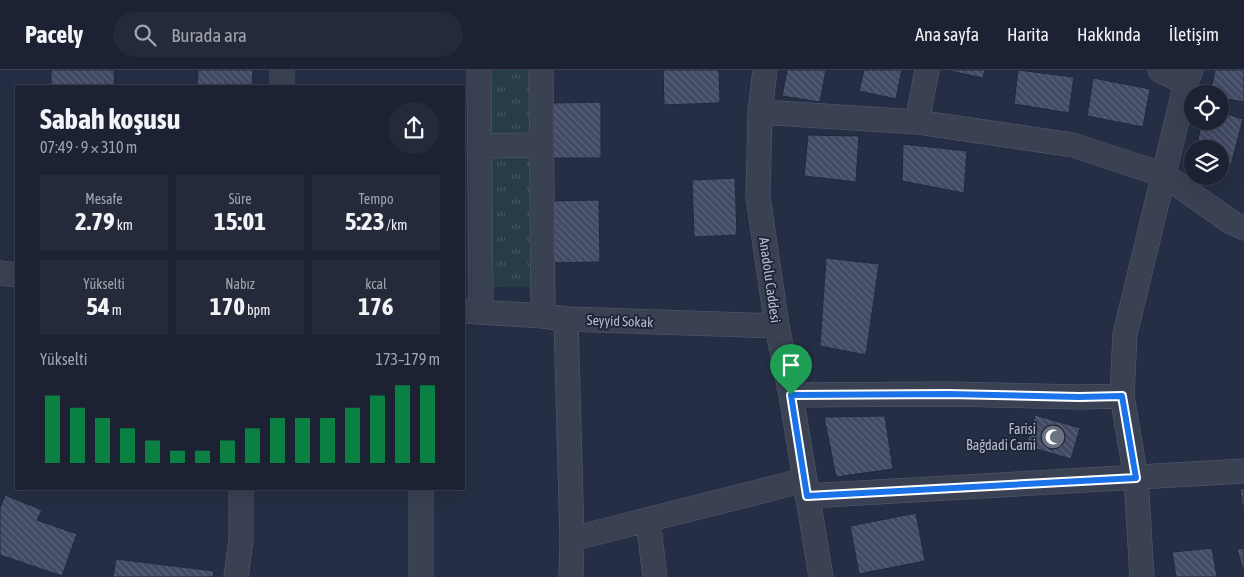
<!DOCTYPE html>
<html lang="tr">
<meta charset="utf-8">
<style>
body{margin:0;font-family:"Asap Condensed",sans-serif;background:#252a3b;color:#f1f3f6;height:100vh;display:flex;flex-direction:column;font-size:19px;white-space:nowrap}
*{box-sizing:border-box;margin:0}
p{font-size:16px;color:#a0a4ac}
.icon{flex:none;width:28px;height:28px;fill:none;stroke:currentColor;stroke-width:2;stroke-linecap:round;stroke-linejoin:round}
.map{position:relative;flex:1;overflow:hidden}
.details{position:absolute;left:15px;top:15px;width:450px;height:405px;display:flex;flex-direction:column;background:#1c2233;border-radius:0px;box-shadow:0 5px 20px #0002,0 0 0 1px #3a3f4e}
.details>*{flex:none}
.tools{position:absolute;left:1184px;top:15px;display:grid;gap:10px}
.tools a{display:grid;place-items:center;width:45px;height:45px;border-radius:50%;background:#1c2233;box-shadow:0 5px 20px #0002,0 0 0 1px #3a3f4e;font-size:25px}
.pin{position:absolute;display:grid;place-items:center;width:42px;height:42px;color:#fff;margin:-51px -21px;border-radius:50% 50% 50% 0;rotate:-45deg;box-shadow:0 0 5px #0007}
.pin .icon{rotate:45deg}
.round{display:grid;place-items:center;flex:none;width:52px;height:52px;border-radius:26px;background:#252a3b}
.overview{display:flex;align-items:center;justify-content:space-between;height:85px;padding:0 25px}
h1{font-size:28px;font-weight:700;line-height:38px}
.stats{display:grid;grid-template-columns:repeat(3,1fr);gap:8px;height:85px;padding:5px 25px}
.stats div{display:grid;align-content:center;border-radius:0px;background:#252a3b;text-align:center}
.stats b{font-size:25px;font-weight:700}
.stats small{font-size:14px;font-weight:400}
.stats p{font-size:14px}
.chart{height:140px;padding:10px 25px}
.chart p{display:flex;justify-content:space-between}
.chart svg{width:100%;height:90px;margin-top:5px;stroke:#0b8043;stroke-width:6}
header{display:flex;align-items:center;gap:30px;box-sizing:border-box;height:70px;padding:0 25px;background:#1c2233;border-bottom:1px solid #3a3f4e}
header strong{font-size:24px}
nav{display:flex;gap:28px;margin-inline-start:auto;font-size:18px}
.search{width:350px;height:45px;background:#252a3b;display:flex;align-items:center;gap:12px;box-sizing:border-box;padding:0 18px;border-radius:28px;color:#a0a4ac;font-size:19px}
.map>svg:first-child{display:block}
</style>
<header>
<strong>Pacely</strong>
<div class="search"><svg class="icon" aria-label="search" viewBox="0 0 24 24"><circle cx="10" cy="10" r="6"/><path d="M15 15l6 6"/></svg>Burada ara</div>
<nav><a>Ana sayfa</a><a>Harita</a><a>Hakkında</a><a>İletişim</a></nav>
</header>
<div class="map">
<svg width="1244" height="507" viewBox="0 0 1244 507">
<defs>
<pattern id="park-tufts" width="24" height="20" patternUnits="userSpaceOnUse" patternTransform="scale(1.25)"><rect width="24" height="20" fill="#273d45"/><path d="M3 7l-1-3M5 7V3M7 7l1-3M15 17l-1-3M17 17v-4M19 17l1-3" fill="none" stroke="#44575f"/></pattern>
<pattern id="building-back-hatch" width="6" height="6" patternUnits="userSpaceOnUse" patternTransform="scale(1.25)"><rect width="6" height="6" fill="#424a64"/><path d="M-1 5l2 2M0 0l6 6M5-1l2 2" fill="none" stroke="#5b6279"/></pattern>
</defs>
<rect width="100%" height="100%" fill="#252e44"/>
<!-- park -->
<path fill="url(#park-tufts)" d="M485,0h47l1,217h-44z"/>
<!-- building -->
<path fill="url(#building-back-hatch)" stroke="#20283b" d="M51,0h63l1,16h-64z
M198,0h55l-1,16h-55z
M663,0h56l1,33 -56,2z
M787,0h39l-6,32 -38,-6z
M864,0h38l-6,29 -37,-8z
M945,0h40l-2,8z
M1018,0l56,7 -5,36 -55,-9z
M1215,0h29v32l-24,-4v-4h-10z
M1093,8l57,11 -7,38 -56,-11z
M601,32v56h-48v-55z
M1220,42l23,7 -12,46 -11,-4v-12h-24l6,-28h18z
M808,65l51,1 -3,46 -52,-6z
M903,74l64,7 -3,42 -62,-12z
M735,108l2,57 -43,2 -2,-57z
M599,130l1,62 -50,1 -2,-62z
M826,188l53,6 -13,91 -46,-9z
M1035,345l45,13 -9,31 -45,-13z
M885,346l8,53 -57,8 -12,-60z
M1244,418v29l-4,-28z
M5,425l37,15 -5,10 40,14 -15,42 -62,-21v-47z
M916,443l9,48 -66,13 -9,-48z
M1212,478l5,29h-41l-4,-25z
M1244,478v26l-7,-25z
M116,489l98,12 -1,6h-100z"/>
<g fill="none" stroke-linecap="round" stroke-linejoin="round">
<!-- minor casing -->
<g stroke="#555c6e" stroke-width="25">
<path id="minor" d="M479,0l2,242
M541,0l2,246
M765,0l-5,42 -2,85 19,129 14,69 30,182
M1160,0l26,13
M282,16v-16
M760,42l157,10 156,23 91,30 67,47 13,6
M917,52l10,-52
M479,76l62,-1
M0,203l16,2
M464,241l79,5 23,3 211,7
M566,249l6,220 -1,38
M791,325l157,-1 131,3 43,-1
M421,419v88
M807,426l437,-25
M648,450l7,57
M572,469l233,-59
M236,507l5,-37v-51
M1142,507l-6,-99 -14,-82 3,-62 61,-251 5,-13"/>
</g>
<!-- minor -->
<use href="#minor" stroke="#394153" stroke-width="24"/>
</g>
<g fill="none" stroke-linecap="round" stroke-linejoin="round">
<!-- route casing -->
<g stroke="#fff" stroke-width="10">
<path id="route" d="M948,324l131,3 43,-1 14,82 -329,18 -16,-101z"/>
</g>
<!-- route -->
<use href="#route" stroke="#1a73e8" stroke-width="6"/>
</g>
<!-- icons -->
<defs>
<g id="mosque-disc" transform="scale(1.25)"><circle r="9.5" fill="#6b7280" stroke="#1e2639"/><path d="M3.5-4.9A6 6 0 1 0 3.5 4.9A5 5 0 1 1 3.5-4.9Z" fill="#fff"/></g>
</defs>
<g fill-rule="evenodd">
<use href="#mosque-disc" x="1053" y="367"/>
</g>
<g text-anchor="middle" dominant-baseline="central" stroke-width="4" stroke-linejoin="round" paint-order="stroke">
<!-- street labels -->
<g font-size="14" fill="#b7bccd" stroke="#1e2639">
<text transform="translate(770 210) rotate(82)">Anadolu Caddesi</text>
<text transform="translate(620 251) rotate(2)">Seyyid Sokak</text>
</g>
<!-- poi labels -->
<g font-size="14" fill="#b7bccd" stroke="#1e2639" text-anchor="end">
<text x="1036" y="359">Farisi<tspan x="1036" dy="16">Bağdadi Cami</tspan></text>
</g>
</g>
</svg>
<div class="tools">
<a><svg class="icon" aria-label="locate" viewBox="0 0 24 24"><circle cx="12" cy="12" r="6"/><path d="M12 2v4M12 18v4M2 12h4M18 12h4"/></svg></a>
<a><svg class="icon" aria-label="layers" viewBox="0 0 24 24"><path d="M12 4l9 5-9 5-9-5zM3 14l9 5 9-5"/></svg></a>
</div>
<div class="pin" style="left:791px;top:325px;background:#1e9e55"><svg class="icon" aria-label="arrive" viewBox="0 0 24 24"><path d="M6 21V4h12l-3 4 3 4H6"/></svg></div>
<section class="details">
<div class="overview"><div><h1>Sabah koşusu</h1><p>07:49 · 9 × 310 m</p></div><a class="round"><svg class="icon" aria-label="share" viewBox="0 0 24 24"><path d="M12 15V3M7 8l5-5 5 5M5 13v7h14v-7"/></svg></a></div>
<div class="stats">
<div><p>Mesafe</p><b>2.79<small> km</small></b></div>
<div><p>Süre</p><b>15:01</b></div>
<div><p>Tempo</p><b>5:23<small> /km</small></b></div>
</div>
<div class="stats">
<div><p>Yükselti</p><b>54<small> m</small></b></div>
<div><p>Nabız</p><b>170<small> bpm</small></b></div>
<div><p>kcal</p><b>176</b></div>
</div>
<div class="chart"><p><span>Yükselti</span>173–179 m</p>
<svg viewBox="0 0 160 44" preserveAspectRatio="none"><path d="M5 44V11M15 44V17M25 44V22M35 44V27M45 44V33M55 44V38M65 44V38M75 44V33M85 44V27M95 44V22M105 44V22M115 44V22M125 44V17M135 44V11M145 44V6M155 44V6"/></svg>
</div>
</section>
</div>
